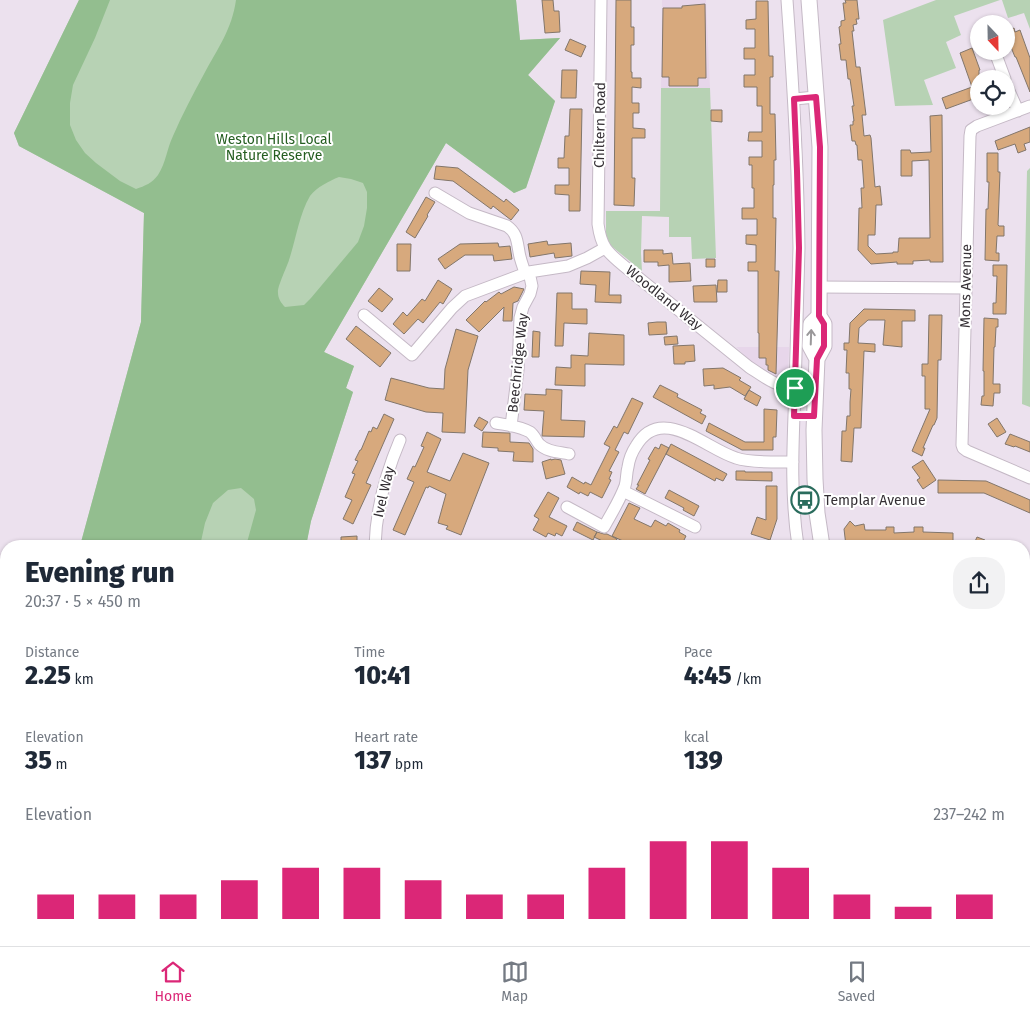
<!DOCTYPE html>
<meta charset="utf-8">
<style>
body{margin:0;font-family:"Fira Sans",sans-serif;background:#f2f2f3;color:#1f2937;height:100vh;display:flex;flex-direction:column;font-size:19px;white-space:nowrap}
*{box-sizing:border-box;margin:0}
p{font-size:16px;color:#747a83}
.icon{flex:none;width:28px;height:28px;fill:none;stroke:currentColor;stroke-width:2;stroke-linecap:round;stroke-linejoin:round}
.map{position:relative;flex:1;overflow:hidden}
.panel{position:absolute;left:0px;top:540px;width:1030px;height:406px;display:flex;flex-direction:column;background:#fff;border-radius:20px 20px 0 0;box-shadow:0 1px 4px #0004}
.panel>*{flex:none}
.needle{width:32px;rotate:158deg}
.tools{position:absolute;left:970px;top:15px;display:grid;gap:10px}
.tools a{display:grid;place-items:center;width:45px;height:45px;border-radius:50%;background:#fff;box-shadow:0 1px 4px #0004;font-size:25px}
.pin{position:absolute;display:grid;place-items:center;width:42px;height:42px;color:#fff;margin:-21px;border:2px solid #fff;border-radius:50%;box-shadow:0 1px 5px #0007}
.round{display:grid;place-items:center;flex:none;width:52px;height:52px;border-radius:20px;background:#f2f2f3}
.headline{display:flex;align-items:center;justify-content:space-between;height:85px;padding:0 25px}
h1{font-size:28px;font-weight:800;line-height:38px}
.figures{display:grid;grid-template-columns:repeat(3,1fr);gap:8px;height:85px;padding:5px 25px}
.figures div{display:grid;align-content:center}
.figures b{font-size:25px;font-weight:800}
.figures small{font-size:14px;font-weight:400}
.figures p{font-size:14px}
.chart{height:140px;padding:10px 25px}
.chart p{display:flex;justify-content:space-between}
.chart svg{width:100%;height:90px;margin-top:5px;stroke:#db2777;stroke-width:6}
.tab-bar{display:flex;justify-content:space-around;align-items:center;height:70px;border-top:1px solid #e0e1e3;background:#fff;font-size:14px;color:#747a83}
.tab-bar a{display:grid;justify-items:center;gap:2px}
.tab-bar .on{color:#db2777}
.map>svg:first-child{display:block}
</style>
<div class="map">
<svg width="1030" height="946" viewBox="0 0 1030 946">
<rect width="100%" height="100%" fill="#ece1ee"/>
<!-- built -->
<path fill="#e7d6ea" d="M662,0h44l4,88h-49z
M736,347h53l-1,28 -6,4 -9,-3 -17,-10z
M1030,792v154h-101l4,-6h91v-138z
M433,940h180l13,6h-196z"/>
<!-- green -->
<path fill="#b7d2b4" d="M79,0h437l4,40 40,-2 -32,37 27,26 -29,87 -12,5 -68,-50 -122,209 30,14 -8,22 7,4 -42,129 -5,25h-226l61,-224 3,-109 -125,-67 -5,-13z
M936,0h64l-46,16 7,19 -15,7 10,26 -32,12 9,25 -38,1 -12,-86z
M1002,0h28v29l-6,-16 -16,5z
M661,88h49l6,170 -24,1 -1,-22h-22v-20l-27,-1 -1,37 1,18 -32,-26 -4,-7v-27h54z
M1030,168v239l-8,-3 5,-233z"/>
<!-- forest -->
<path fill="#93be8f" fill-rule="evenodd" d="M79,0h31l-15,38 -22,47 -3,18v22l6,15 9,13 11,10 24,18 16,8c9,-3 16,-6 22,-14 8,-12 9,-27 15,-39 9,-21 20,-42 31,-62 14,-26 28,-45 32,-74h280l4,40 40,-2 -32,37 27,26 -29,87 -12,5 -68,-50 -122,209 30,14 -8,22 7,4 -42,129 -5,25h-60l10,-36 -2,-11 -13,-11 -13,2 -15,13 -8,20 -5,23h-120l61,-224 3,-109 -125,-67 -5,-13zM339,177l12,2 12,4 4,9v16l-3,18 -6,16 -47,56 -7,7 -19,2c-4,-4 -7,-9 -7,-14 -1,-6 9,-26 11,-33 7,-21 10,-45 21,-64 7,-9 19,-15 29,-19z
M6,823v66l-6,-2v-41z
M206,940h74l-3,6h-47z"/>
<!-- building -->
<path fill="#d7a97d" stroke="#82766b" d="M542,0h11l1,11h5l1,21 -15,1z
M616,0h15v27h3v18h-3v27h1v6h9v10l-9,-1v16h7v10h-6v15l12,1v9h-13v40h3l-1,28 -20,-1z
M845,0h12l2,19h-3l1,5 -4,1 1,6h-2l4,36h4l6,48h-4l2,21 6,-1 1,3 4,49 5,-1 2,19h-6l-1,30h-7v11l8,8 17,-1v-1h5l1,-14h31l-1,-78 -17,1v15h-11v-26h9l1,3 20,-1 -1,-36 12,-1 1,147h-13v-2l-17,1v3h-16v-2l-26,2 -13,-14 1,-42h3l-1,-20h3l-2,-28h-4l-1,-15h-1l-1,-4h-3l-2,-16h3v-4h1l-2,-15h2l-4,-27h-2l-2,-19h-5l-2,-16h2l-2,-17 2,-1v-5l4,-1 -2,-17h3z
M756,1h12l1,55h4v21h-3v37h5l1,46h-2v25h-1v33h3l-1,53h4l-3,103 -8,-4v-5h-2v-7h-7v-25h-1v-62h-10v-9h8v-17l-10,-1v-9h11v-16h-15v-11h12v-20h-2v-23h-3v-8h13v-16h-14l1,-9h13v-26h-5v-19h-13v-12h11v-16h-11v-11h11v-19h-9v-9l10,-1z
M705,4l1,74h-8v8h-29v-9h-7l1,-69h19v-2z
M1014,28l1,4 5,-2 10,28v34l-14,-35h-1l-9,-22v-4z
M570,39l16,7 -5,11 -16,-7z
M972,48l8,22h-1v34l-3,-6 -30,11 -4,-11 30,-11 -12,-34z
M562,70h15l-1,28h-15z
M570,109h12l-2,102h-11v-16l-14,-1v-9h14v-17h-11v-10h6l1,-22h4z
M711,110h11v12l-11,-1z
M1030,127v15l-6,2 2,6 -8,3 -3,-9 -17,6 -3,-9z
M987,153h11v19h2l-2,53 1,1h5v10h-7l-1,17h3v8l-14,-1 1,-51h2l1,-27h-2z
M436,166l22,2 46,34 2,-3 13,11 -8,10 -18,-14 -2,3 -38,-28 -19,-2z
M426,197l9,5 -8,13 1,1 -13,22 -9,-6z
M547,241l1,4 23,-2 1,13 -17,2 -1,-5 -24,4 -2,-13z
M498,243l1,4 11,-1 2,13 -18,2 -1,-6h-28l-20,14 -7,-10 22,-15z
M397,244h14l-1,27h-13z
M644,250h19v4l9,-1 1,11 17,-1 1,18 -22,1v-17l-11,1v-4h-14z
M706,259h9v8h-9z
M993,265h14l-1,49h-13v-11h3l1,-27h-4z
M581,271l29,1 -1,23h12v8l-26,-1 1,-17 -16,-1z
M438,280l14,9 -9,15 -3,-2 -17,21 -5,-4 -14,15 -11,-10 10,-12 4,4 15,-17 3,2z
M718,280h9v12h-10z
M716,285l1,17h-23l-1,-16z
M514,287l10,2 -6,12 -5,2 -1,18h-9l1,-14 -25,25 -13,-12 19,-19 1,1 13,-10 2,2z
M379,288l14,11 -11,13 -14,-11z
M557,293h15v16h15v15l-23,-1 -1,23h-8z
M864,309l51,1v11h-13v26l-19,-2 2,-25h-17l-9,8 -1,15 17,1v8l-11,-1 -3,77h-7l-2,34 -11,-1 1,-30h4l1,-15h3v-14l1,-13h-2v-16h-3l1,-23h-3v-7h5l1,-20z
M929,315h13l-1,45h-3l-1,58 -3,7h-1l-10,23h2l-3,8 -10,-5 18,-42h-5v-33h-3v-12h6z
M984,318l14,1v8h-2l-1,20h-1l-1,37h7v9h-6l-1,13 -12,-1 1,-9h2v-25h-1z
M657,322h9l1,12 -18,1 -1,-12z
M356,326l35,27 -11,14 -34,-28z
M456,329l22,7 -10,34 -3,63 -23,-1 1,-19 -17,-1 -41,-12 6,-22 38,10 15,1 1,-20z
M533,331l7,1 -1,25h-7z
M589,333l35,2v30l-39,-1v22l-30,-1 1,-18 15,1v-13l17,1z
M677,336l1,8 -13,1 -1,-8z
M694,345l1,16 -10,1v2h-11l-1,-18z
M723,368l18,10 -2,2 12,7 -6,9 -15,-9 -16,2v-4l-10,1 -1,-17z
M660,385l18,9 -1,3 25,13 -2,3 6,3 -4,8 -49,-27z
M546,389l16,1 -1,30 24,1 -1,16 -42,-1 2,-25 -20,-1 1,-16 21,1z
M749,390l12,7 -4,9 -13,-7z
M632,398l11,5 -15,31 -4,-2 -9,18 4,2 -10,19 3,1 -3,7 2,1 -9,18 -12,-6 -2,4 -8,-4 -1,2 -12,-7 5,-10 12,7 1,-2 6,3 19,-38 -6,-3 10,-18 3,2z
M764,409l13,1 -1,27h-3v13h-31l-36,-19 3,-8 36,19h19z
M384,414l10,5 -28,64 5,2 -18,39 -10,-5 9,-19 -7,-3 10,-23 -3,-1 6,-12 -3,-1 5,-10h1l8,-19 2,1 2,-5 4,2z
M479,417l9,5 -6,9 -8,-5z
M997,418l9,14 -9,5 -9,-13z
M427,432l14,7 -14,33 23,9 13,-28 26,10 -28,72 -15,-6 2,-3 -10,-3 8,-29 -17,-8 -1,2 -2,-1 -21,48 -12,-5 21,-48 -7,-3 6,-13 2,1 9,-20 -3,-1z
M483,432l25,1h2v9l19,1 4,6v13l-20,-1 1,-9 -16,-1v-3l-16,-1z
M1010,434l20,8v10l-15,-6 -1,1 -9,-3z
M661,444l8,4 -24,46 -9,-5 3,-4h-2l13,-25 -2,-1 7,-12 4,2z
M671,444l56,30 -4,7 -7,-3 -1,3 -49,-27z
M551,459v1l4,-1 6,1 4,14 -19,5 -4,-17z
M923,460l13,20 -13,9 -6,-9 3,-2 -8,-11z
M736,471h9v1h27v9l-36,-1z
M938,480l48,1 44,19v13l-46,-20h-46z
M766,486h11v33l-7,21 -19,-6 6,-17 9,3z
M669,490l30,16 -5,10 -11,-6 1,-2 -19,-10z
M548,492l11,6 -10,19 18,9 -5,10 -6,-3 -1,3 -7,-3 -2,4 -13,-7 6,-11 -5,-3z
M629,503l11,5 -6,11 17,8 4,-7 11,6 2,-3 12,7 -1,2 7,4 -5,10h-47l-22,-10z
M850,521l5,5 9,-2 1,6h21v-3h8v6l20,-1v-5h9v5l30,1v13h-107l-2,-17z
M577,522l20,10 -4,8 -20,-10z
M597,532l7,2h3l10,5 -4,7 -19,-9z
M357,536v10h-16v-9z
M977,537l8,3 -3,6h-9z"/>
<g fill="none" stroke-linecap="round" stroke-linejoin="round">
<!-- street casing -->
<g stroke="#c5b9c6" stroke-width="13">
<path id="street" d="M601,0l-3,224c3,23 9,28 26,42l125,101c14,9 29,21 46,21
M787,0c6,83 11,165 12,248 -1,48 -3,95 -4,142 -2,52 -5,104 3,156
M995,52l10,27
M1006,84l12,27
M794,99l22,-2
M1030,106l-53,20 -6,4 -1,6 -8,309 1,3 4,3 63,27
M435,193l34,20 38,13c10,7 10,15 12,26 1,7 4,14 6,21
M818,287l148,1
M364,315l48,40 40,-47 13,-12 64,-24 39,-6 19,-8 18,-10
M496,423c11,2 24,3 34,9 4,3 6,8 9,12 8,8 20,8 30,10
M511,426l7,-56 2,-52 3,-11 7,-13 2,-8 -3,-14
M623,491l72,36
M567,507l37,20c7,-13 16,-27 21,-41 2,-6 1,-12 3,-19 1,-7 4,-15 8,-21 25,-43 70,3 100,12 14,5 41,4 57,4
M375,546c1,-36 11,-73 25,-106
M1024,614l4,9 2,6
M1024,691l6,-22
M364,940l1,6
M666,940l2,6"/>
</g>
<!-- secondary casing -->
<g stroke="#c5b9c6" stroke-width="17">
<path id="secondary" d="M809,0l11,147 -1,169 5,8v22l-7,13 -3,71 1,49 2,34 5,33
M817,359l-7,-13 1,-22 8,-8
M906,946l1,-6"/>
</g>
<!-- street -->
<use href="#street" stroke="#fff" stroke-width="11"/>
<!-- secondary -->
<use href="#secondary" stroke="#fff" stroke-width="15"/>
</g>
<!-- one-way arrows -->
<defs><path id="oneway-shaft" d="M-6 0H5M1.5-3L5.5 0L1.5 3" fill="none" stroke-width="1.6" stroke-linecap="round" stroke-linejoin="round" transform="scale(1.25)"/></defs>
<use stroke="#9a989a" href="#oneway-shaft" transform="translate(811 337) rotate(-88)"/>
<g fill="none" stroke-linecap="round" stroke-linejoin="round">
<!-- route casing -->
<g stroke="#fff" stroke-width="10">
<path id="route" d="M816,97l4,50 -1,169 5,8v22l-7,13 -3,57h-20l5,-168 -2,-77 -3,-72z"/>
</g>
<!-- route -->
<use href="#route" stroke="#db2777" stroke-width="6"/>
</g>
<!-- icons -->
<defs>
<g id="bus-ring" transform="scale(1.4375)"><circle r="9.5" fill="#fff" stroke="#2a6c5d" stroke-width="1.5"/><path d="M-5-6H5V4H4V6H2V4H-2V6H-4V4H-5ZM-3.5-4V0h7V-4ZM-3.5 1.2v1.5H-2V1.2ZM2 1.2v1.5H3.5V1.2Z" fill="#2a6c5d"/></g>
</defs>
<g fill-rule="evenodd">
<use href="#bus-ring" x="805" y="500"/>
</g>
<g text-anchor="middle" dominant-baseline="central" stroke-width="4" stroke-linejoin="round" paint-order="stroke">
<!-- street labels -->
<g font-size="14" fill="#353035" stroke="#fff">
<text transform="translate(600 125) rotate(-89)">Chiltern Road</text>
<text transform="translate(966 286) rotate(-89)">Mons Avenue</text>
<text transform="translate(664 298) rotate(39)">Woodland Way</text>
<text transform="translate(518 363) rotate(-84)">Beechridge Way</text>
<text transform="translate(384 492) rotate(-77)">Ivel Way</text>
</g>
<!-- park labels -->
<g font-size="14" fill="#255e21" stroke="#fff">
<text x="274" y="139">Weston Hills Local<tspan x="274" dy="16">Nature Reserve</tspan></text>
</g>
<!-- poi labels -->
<g font-size="14" fill="#353035" stroke="#fff" text-anchor="start">
<text x="824" y="500">Templar Avenue</text>
</g>
</g>
</svg>
<div class="tools">
<a><svg class="needle" viewBox="-14 -14 28 28"><path d="M0-13l5 13h-10z" fill="#e53935"/><path d="M0 13l5-13h-10z" fill="#747a83"/></svg></a>
<a><svg class="icon" aria-label="locate" viewBox="0 0 24 24"><circle cx="12" cy="12" r="6"/><path d="M12 2v4M12 18v4M2 12h4M18 12h4"/></svg></a>
</div>
<div class="pin" style="left:795px;top:388px;background:#1e9e55"><svg class="icon" aria-label="arrive" viewBox="0 0 24 24"><path d="M6 21V4h12l-3 4 3 4H6"/></svg></div>
<section class="panel">
<div class="headline"><div><h1>Evening run</h1><p>20:37 · 5 × 450 m</p></div><a class="round"><svg class="icon" aria-label="share" viewBox="0 0 24 24"><path d="M12 15V3M7 8l5-5 5 5M5 13v7h14v-7"/></svg></a></div>
<div class="figures">
<div><p>Distance</p><b>2.25<small> km</small></b></div>
<div><p>Time</p><b>10:41</b></div>
<div><p>Pace</p><b>4:45<small> /km</small></b></div>
</div>
<div class="figures">
<div><p>Elevation</p><b>35<small> m</small></b></div>
<div><p>Heart rate</p><b>137<small> bpm</small></b></div>
<div><p>kcal</p><b>139</b></div>
</div>
<div class="chart"><p><span>Elevation</span>237–242 m</p>
<svg viewBox="0 0 160 44" preserveAspectRatio="none"><path d="M5 44V32M15 44V32M25 44V32M35 44V25M45 44V19M55 44V19M65 44V25M75 44V32M85 44V32M95 44V19M105 44V6M115 44V6M125 44V19M135 44V32M145 44V38M155 44V32"/></svg>
</div>
</section>
</div>
<nav class="tab-bar">
<a class="on"><svg class="icon" aria-label="home" viewBox="0 0 24 24"><path d="M3 11l9-7 9 7M6 9v11h12V9"/></svg>Home</a>
<a><svg class="icon" aria-label="map" viewBox="0 0 24 24"><path d="M3 6l6-2 6 2 6-2v14l-6 2-6-2-6 2zM9 4v14M15 6v14"/></svg>Map</a>
<a><svg class="icon" aria-label="saved" viewBox="0 0 24 24"><path d="M7 4h10v16l-5-4-5 4z"/></svg>Saved</a>
</nav>
